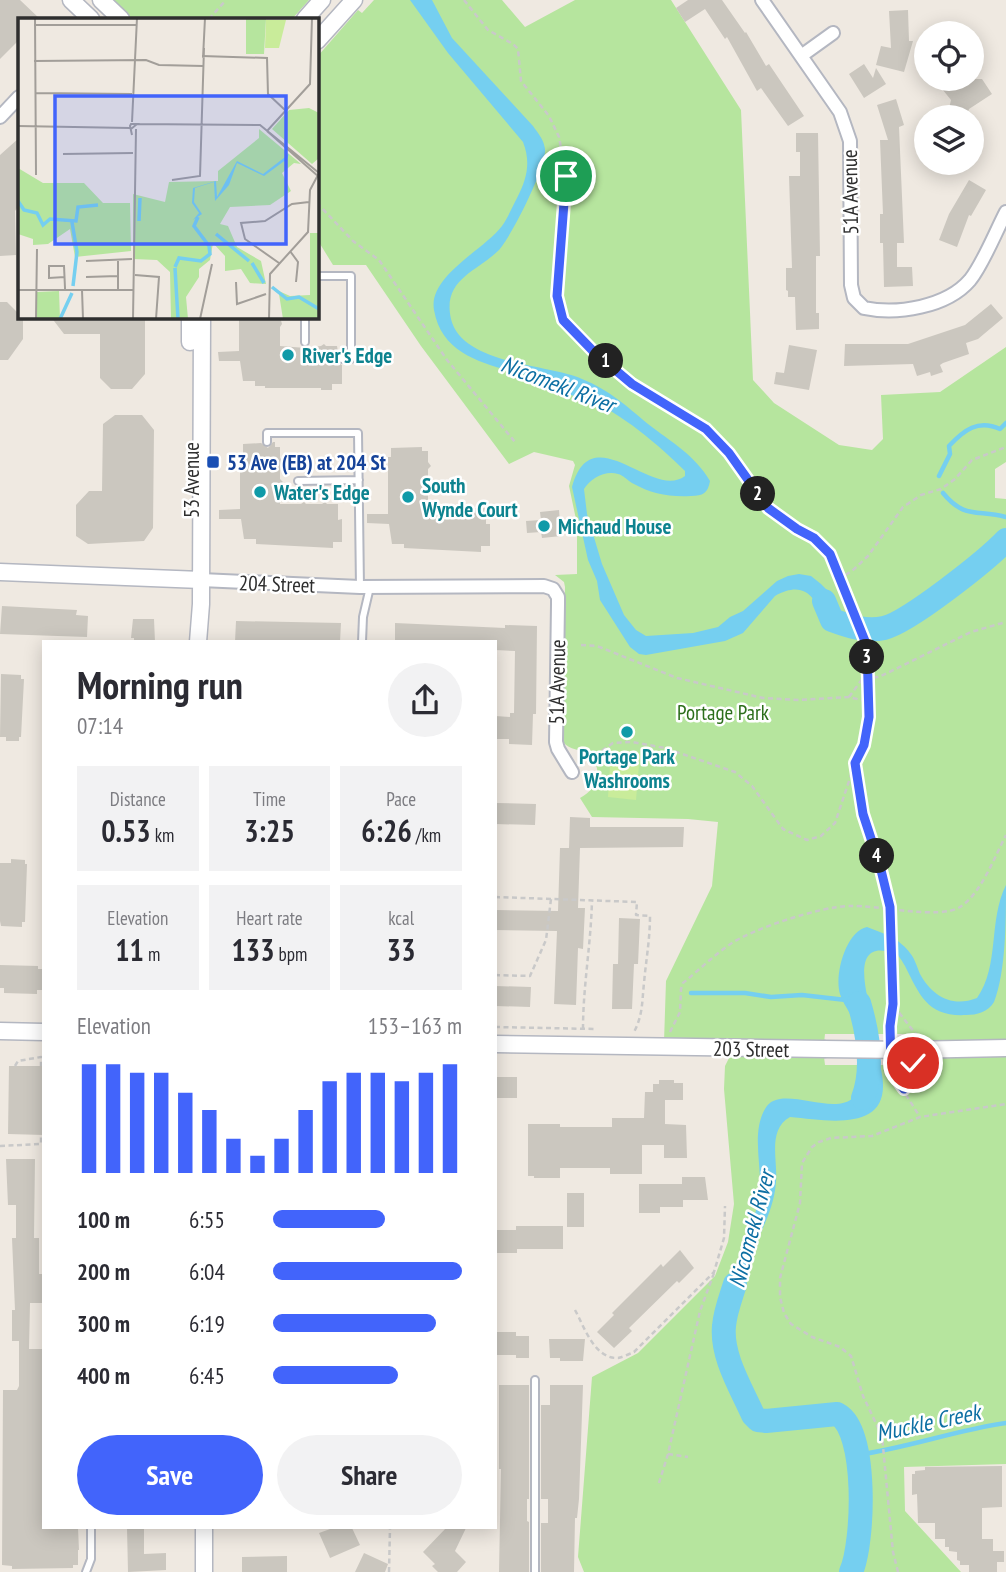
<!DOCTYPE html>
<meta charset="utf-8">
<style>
body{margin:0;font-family:"PT Sans Narrow",sans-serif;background:#f2f2f3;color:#2b2b33;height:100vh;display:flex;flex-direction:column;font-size:26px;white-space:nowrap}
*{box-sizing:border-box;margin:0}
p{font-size:23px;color:#7c7c81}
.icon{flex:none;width:38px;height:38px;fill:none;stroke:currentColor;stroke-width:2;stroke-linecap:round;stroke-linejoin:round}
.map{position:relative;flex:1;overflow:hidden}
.drawer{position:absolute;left:42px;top:640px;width:455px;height:889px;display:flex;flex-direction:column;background:#fff;border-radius:0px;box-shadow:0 4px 18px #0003}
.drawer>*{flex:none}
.buttons{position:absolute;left:914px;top:21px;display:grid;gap:14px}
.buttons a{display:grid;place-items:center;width:70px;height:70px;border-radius:50%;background:#fff;box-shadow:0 4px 18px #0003;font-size:35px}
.pin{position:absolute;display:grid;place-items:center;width:60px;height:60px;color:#fff;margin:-30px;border:4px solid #fff;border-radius:50%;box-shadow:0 2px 7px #0007}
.km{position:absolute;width:35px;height:35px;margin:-18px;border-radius:50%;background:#222;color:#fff;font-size:19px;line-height:35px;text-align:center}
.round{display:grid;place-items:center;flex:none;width:74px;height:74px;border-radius:37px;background:#f2f2f3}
.head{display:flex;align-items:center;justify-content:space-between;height:119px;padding:0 35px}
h1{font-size:38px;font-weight:800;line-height:52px}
.stats{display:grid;grid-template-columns:repeat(3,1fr);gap:10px;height:119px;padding:7px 35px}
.stats div{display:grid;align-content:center;border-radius:0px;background:#f2f2f3;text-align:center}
.stats b{font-size:30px;font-weight:800}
.stats small{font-size:19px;font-weight:400}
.stats p{font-size:19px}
.chart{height:196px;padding:14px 35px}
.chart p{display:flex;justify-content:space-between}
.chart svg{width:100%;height:126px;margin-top:7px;stroke:#4264fb;stroke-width:6}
.primary-button{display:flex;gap:14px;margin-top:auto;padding:14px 35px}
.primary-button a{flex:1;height:80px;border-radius:42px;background:#4264fb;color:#fff;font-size:28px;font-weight:800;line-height:80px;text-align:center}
.primary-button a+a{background:#f2f2f3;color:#2b2b33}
ul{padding:0 35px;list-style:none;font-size:23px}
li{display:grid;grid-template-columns:112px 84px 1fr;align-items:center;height:52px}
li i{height:18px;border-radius:9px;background:#4264fb}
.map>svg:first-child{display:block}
</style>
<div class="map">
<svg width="1006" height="1572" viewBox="0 0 1006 1572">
<rect width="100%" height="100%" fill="#efe9e1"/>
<!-- green -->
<path fill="#b6e59e" d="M111,0h198l-17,19h-161z
M374,0h128l23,27 50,-27h96l70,110 12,270 21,23 65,42 33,5 11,-11 -2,-44 59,-3 66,-45v115l-11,7v29l11,1v542l-99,1 -1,-8h-81l-1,9 -160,-1 2,-61 46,-95 6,-64 -30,-3 -96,-2 -12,-19c17,-8 25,-30 8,-43 -8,-7 -18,-4 -25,-13l2,-155 -1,-5 -9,-7 22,-1v-50l-8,-38 6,-21 -2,-4 -39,-9 -25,12 -88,-118 -55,-81h-33l-16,-26v-182l41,-47 4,3z
M1006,1055v409l-102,3 1,44 56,61h-377l-6,-15 14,-180 46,-24 77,-77 13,-34 6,-38 -10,-115 1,-23 4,-8 6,-2 89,1 1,8h81l1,-8z"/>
<!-- pitch -->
<path fill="#c9ec9a" d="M611,751l29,2 -4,47 -28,-3z"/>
<!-- water -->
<path fill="#75cff0" d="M410,0h22l20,38 81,88c5,7 11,14 12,23 2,17 -34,88 -46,101 -22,22 -57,29 -48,69 11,46 98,45 131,60 29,12 43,26 66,45 23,18 47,31 62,57 -2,12 -7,15 -19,15 -23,1 -39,-2 -59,-13 -5,-3 -9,-8 -14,-9 -13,-4 -28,5 -34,15l3,25 15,50 22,51 12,15 10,6 47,-3 25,-6 12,-10 13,-6 34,-30 11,-5 11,-2 12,2 10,8 7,7 5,24 9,6v13l-18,-11c-8,-27 -20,-43 -49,-27l-32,37 -18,8 -79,14 -7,-1 -9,-7 -30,-47 -3,-19 -9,-21 -16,-73c20,-72 80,14 113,-11v-5c-25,-25 -65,-59 -98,-72 -5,-2 -11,-2 -16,-4 -8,-3 -15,-9 -23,-12 -43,-18 -104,-17 -114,-73 -6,-34 50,-60 68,-84 6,-8 10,-19 15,-28 10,-19 14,-36 6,-56l-75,-89z
M1006,885c0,35 0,87 -12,117 -6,10 -17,13 -28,13 -38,2 -46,-19 -61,-49 -8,-15 -10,-9 -12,-29 6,5 13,10 17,16 5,6 7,14 10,21 12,22 32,34 57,24 23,-33 11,-77 29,-113z
M867,927l18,7 1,17c-41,-8 -12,65 -10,83h-18c-4,-19 -13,-25 -18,-40 -6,-19 6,-63 27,-67z
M862,1065h18c18,69 -48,56 -90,52 -23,13 -12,43 -14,65 -2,28 -16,51 -27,76 -8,19 -14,38 -20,57l-10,2c10,-29 21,-57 30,-87 3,-9 8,-20 10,-30 5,-29 -9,-65 6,-91 18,-34 101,33 97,-44z"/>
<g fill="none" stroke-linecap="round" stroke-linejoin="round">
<!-- stream -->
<path stroke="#75cff0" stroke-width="4.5" d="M939,476l11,-22 -1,-8c15,-16 29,-27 51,-17l6,-6
M943,493c22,27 35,16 63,24
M691,993h54l26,4 31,-2 44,5
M857,1455c51,-7 99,-25 149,-32"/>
<!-- river -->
<path stroke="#75cff0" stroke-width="24" d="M824,601l8,19c16,6 34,12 52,8 25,-6 103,-68 122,-88
M859,1003c9,30 15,66 4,95
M735,1284c-4,13 -10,28 -11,42 -3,30 17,62 29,89l5,5 8,1 71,-7c31,15 27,129 14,158"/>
</g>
<!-- building -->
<path fill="#cbc7bf" d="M0,0h20l20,19h-21v21l-19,19z
M688,0h34l23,33 1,-1 20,34 3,-2 35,52 -16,10 -27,-38 -4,3 -30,-54 -2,2 -20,-30 -20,13 -9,-14z
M908,10l1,31h4l-9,31 -28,-7 5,-19 10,2 -2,-37z
M864,64l9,14 3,-10 10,16 -22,14 -15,-24z
M934,79h17l3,4 6,-4h22l10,15 -23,15 -3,8h-19l4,-17z
M896,99l8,26 -5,2 5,116h-7v24h15l1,19 -29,1 -1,-44h-3v-29h3l-3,-74h8l-11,-35z
M796,133h22l2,123h-4v57h3v16l-23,1 -1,-33h-7v-6l-2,-1v-22h6l-3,-92h11v-24h-4z
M19,138v67l-4,6 1,44 -16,1v-101z
M969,180l17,10 -15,26 -2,-1 -12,32 -18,-7 10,-26z
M0,302h7l12,12v3l4,1v21l-15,21h-8z
M991,304l12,14 -25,21 -12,4 3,11 -26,9 -3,2 3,7 -12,4 -1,-4 -13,4 -4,-12 -69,2 1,-22h63l57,-19z
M51,317h94v57l-13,15h-21l-11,-11v-44h-36z
M239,317h41l2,7 -2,3v19l26,2 15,-2 3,-2 2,2h11l1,6h4l-6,6 1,4 5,3v19h-10v6h-11v-2h-56v-2h-10v-5h-12l-3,-20h-21l-1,-9 21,-1z
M789,345l28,5 -8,40 -35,-6 2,-12 8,1z
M115,415h27l12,15 -1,98 -9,13 -56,3 -12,-8v-31l13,-14h13l1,-67z
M273,442h2v5h5v11l3,3 -3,4v14l3,3 -3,3v19h21l3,-2 2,2h16l3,-2 2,2h11v16l4,-1v23h-9v6l-77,-4v-5h-12l-3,-20h-22v-9l21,-1v-56h3v-9l18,-1 7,5z
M422,447v4h6v11l3,4 -3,3v14l3,3 -3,3v20h21l3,-3 2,3 16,-1 2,-2 3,2h11v16h4v22h-9v6l-77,-4v-4h-12l-3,-20 -22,-1v-9h21v-57h3v-9z
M559,510l2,26 -19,2 -1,-6 -14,1 -1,-12 15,-1 -1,-8z
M2,606l75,4 -1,5 12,1 -1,21 -87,-3z
M133,619h21l1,23h-21v-4h-3z
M236,621l105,2 -1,19h-105z
M395,623l110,5v-3l32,1 -1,88h-3l-1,31 -23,-1v-5h-14v-23l15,1v-4h4l1,-62 -20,-1v-8h-100z
M1,674l20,1v4h3l-3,58h-2v4h-13v-4h-6z
M495,803l41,1 -1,21 -40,-1z
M570,817l20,1v9h94l-1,20 -103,1 -2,60h7l-2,41 -5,-1 -2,57 -22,-1 3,-73 -62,-1v-20l63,1 2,-63h9z
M11,859l14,1v4h2l-2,58h-3v5l-21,-1 -1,-5v-58h11z
M619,918l21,1 -2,45h-4l-2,45h-20l1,-45h5z
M0,965l38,1v3h6v21h-7v4l-33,-1v-5h-4z
M495,986l36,1 -1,20 -35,-1z
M9,1066h35v69l-36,-1z
M497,1077h20v21h-20z
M659,1080h15v3h9v17h-18v24l21,1 1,33h-23v-13h-22v29h-32v-6h-50v10h-26v-2h-6v-52h32v3h52v-9h32l1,-26h8v-8h6z
M6,1159h29l-1,79h5v36h5v29h-14l-1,46h15v179h34l1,22h-1v15h-5v3l-61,1v-3l-10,-1 1,-175h14l2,-4v-45h-7v-31h3l-3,-72h4v-33h-8z
M682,1177h23l3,23h-25v7h-23v6h-21v-29h43z
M567,1193h17v34h-17z
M516,1226h47v23h-46v4h-22v-23h21z
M680,1250l14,18 -15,15 -2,-2 -48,47 3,3 -18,17 -17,-16 17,-17 -2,-2 49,-49 2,3z
M495,1332h21v4h13v22h-13v-3h-21z
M549,1339h36l-2,22h-23v-3h-10z
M499,1385h30v114h-2v22l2,1v50h-30l2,-103h-2z
M550,1385h33l-4,114 -2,19h-2l-1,54h-33v-49h7v-24h-7v-94h9z
M1002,1466v41l-20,1v31h11v12h11v11h-7v10h-28v-7h-9v-4l-3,-1v-8l-8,-1v-4h-4v-8h-10v-16h-17l-1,-29 -5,1v-21h3v-3l10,-1v-3z
M127,1528h17v26l22,-1v17l-38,2z
M333,1528h19l8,17 -30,13 -11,-25z
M446,1528h20l-11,23 11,11 -9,10h-19l-6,-6 3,-2 -12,-12z
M364,1553l24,11 -3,8h-30z
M287,1556v16h-45v-15z"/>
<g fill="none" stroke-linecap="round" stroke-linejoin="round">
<!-- lane casing -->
<g stroke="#b4b7c1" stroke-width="10">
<path id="lane" d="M317,276h34v83h-9
M305,317v25
M267,442v-9h91l2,154
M298,481l61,-1
M362,642l1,-25 7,-30
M535,1380v192
M86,1572l5,-13v-31"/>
</g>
<!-- street casing -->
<g stroke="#b4b7c1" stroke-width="16">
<path id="street" d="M762,0l78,112 10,29 1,144 3,13 10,10c33,7 83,-1 106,-28 13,-16 26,-49 36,-68
M801,56l32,-23
M0,117l19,-20
M201,580l159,7 184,-1 9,3 5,8v7l-2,138 2,7 14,23"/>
</g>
<!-- secondary casing -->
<g stroke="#b4b7c1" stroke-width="19">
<path id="secondary" d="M71,0l20,19
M101,0l20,19
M305,19l17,-19
M317,41l37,-41
M190,317v25
M0,572l201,8
M198,642l3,-38 1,-287
M0,1031l44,1
M495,1044l329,5
M907,1050l99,-2
M204,1528v44"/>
</g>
<!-- path -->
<path stroke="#c9c9c9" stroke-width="2.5" stroke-dasharray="5 3.5" stroke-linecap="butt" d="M464,0l24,30 25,14 5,5 3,32 28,35 10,21 7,39 -9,120 6,24 31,32 38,32 74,46 23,23 39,54 29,22 18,9 15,16 37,92 2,71 -5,28 -9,18 8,52 17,51 10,41 3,98 -3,29
M209,19l17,-19
M317,203l36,38 26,19 68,100 68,82
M838,579l14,-8 16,-15 35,-49 18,-12 20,-6 14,-10 17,-19 34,-13
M581,645l16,1 80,32 86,20 36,2 50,-3 20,5
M849,697l14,-19 16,-1 92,-45 35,-10
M581,765l32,-22 19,-1 33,6 70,24 17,14 31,43 24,11 14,-4 14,-13 19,-57
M495,897l142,5 -1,13 14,1c0,23 -4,44 -6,67 -2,18 -1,32 -10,49
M495,975l35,1 16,-36 5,-41
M894,1006l24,31
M495,1027l100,2
M583,1029c0,-43 8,-85 9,-129
M670,1032l10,-20 1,-23 2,-6c15,-12 30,-27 46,-38 22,-16 93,-39 121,-39 28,-1 89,14 110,1 21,-13 35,-51 46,-72
M891,1065v6l29,46
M15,1066l3,-5 23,-4v9
M904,1089l8,-17 1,-9
M0,1146l41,-2v-9
M575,1310c9,16 19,49 43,48 5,-1 11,-4 16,-6l80,-80 10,-34 1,-32
M668,1454l20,3
M659,1483l9,-29 32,-143 14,-38
M389,1572l1,-44
M898,1572l-5,-20 -11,-116 -19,-40 -12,-40 -11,-9 -28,-10 -21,-13 -7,-11 -4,-16v-19l20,-75 2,-40 10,-16 7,-5 12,-4 41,-2 48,-19 86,-13"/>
<!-- lane -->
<use href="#lane" stroke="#fff" stroke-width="6"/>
<!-- street -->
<use href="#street" stroke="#fff" stroke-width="12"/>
<!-- secondary -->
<use href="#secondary" stroke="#fff" stroke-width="16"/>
<!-- secondary-bridge casing -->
<g stroke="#b4b7c1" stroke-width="19" stroke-linecap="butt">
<path id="secondary-bridge" d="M824,1049l83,1"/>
</g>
<!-- secondary-bridge -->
<use href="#secondary-bridge" stroke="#fff" stroke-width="16"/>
</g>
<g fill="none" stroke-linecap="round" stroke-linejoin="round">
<!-- route casing -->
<g stroke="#fff" stroke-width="14">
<path id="route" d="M566,176l-9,120 6,24 31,32 38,32 74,45 23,24 39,55 29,21 17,9 16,16 37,92 2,71 -5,28 -9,18 8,51 17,52 10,41 3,97 -3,22 1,45 13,18 8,-17 1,-9"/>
</g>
<!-- route -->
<use href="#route" stroke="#4264fb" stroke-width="9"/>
</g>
<!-- markers -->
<g fill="#0f9aa8" stroke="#fff" stroke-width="2.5">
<circle cx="288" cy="355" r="7"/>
<circle cx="260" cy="492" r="7"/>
<circle cx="408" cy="497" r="7"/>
<circle cx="544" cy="526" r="7"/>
<circle cx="627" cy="732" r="7"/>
</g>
<rect fill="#1a4fb4" stroke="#fff" stroke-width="2.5" x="206" y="455" width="14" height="14" rx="3.5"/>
<g text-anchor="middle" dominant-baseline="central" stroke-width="5" stroke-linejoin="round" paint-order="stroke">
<!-- street labels -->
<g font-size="21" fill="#2e2e2e" stroke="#fff">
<text transform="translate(850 192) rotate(-91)">51A Avenue</text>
<text transform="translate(191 480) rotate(-90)">53 Avenue</text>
<text transform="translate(277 584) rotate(2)">204 Street</text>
<text transform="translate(557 682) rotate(-89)">51A Avenue</text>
<text transform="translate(751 1049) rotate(1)">203 Street</text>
</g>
<!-- culture labels -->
<g font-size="21" font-weight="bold" fill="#0d838f" stroke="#fff" text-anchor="start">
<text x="302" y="355">River's Edge</text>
<text x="422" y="485">South<tspan x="422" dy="24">Wynde Court</tspan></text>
<text x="274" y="492">Water's Edge</text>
<text x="558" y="526">Michaud House</text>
<text x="627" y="756" text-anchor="middle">Portage Park<tspan x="627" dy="24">Washrooms</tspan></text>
</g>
<!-- transit labels -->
<g font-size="21" font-weight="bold" fill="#164399" stroke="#fff" text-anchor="start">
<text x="227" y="462">53 Ave (EB) at 204 St</text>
</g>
<!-- park labels -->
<g font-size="21" fill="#2c6e1b" stroke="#fff">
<text x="723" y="712">Portage Park</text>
</g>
<!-- water labels -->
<g font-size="23" font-style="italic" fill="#0d6fa3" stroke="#fff">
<text transform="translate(558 384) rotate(21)">Nicomekl River</text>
<text transform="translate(751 1229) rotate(-75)">Nicomekl River</text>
<text transform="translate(928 1422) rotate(-12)">Muckle Creek</text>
</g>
</g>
<!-- overview -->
<g transform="translate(18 18)">
<rect width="301" height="301" fill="#efe9e1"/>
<path d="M228,0h62l-42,1 -2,35h-18zM291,90l10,5v45l-7,6 -40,-35 17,-19zM241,111l42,35 -7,-1 -12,10 9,18 -21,14 -40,2 -10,17 8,2 9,21 24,14 5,23 -16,-1 -9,-14 -16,2v-15l-12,-13 -3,17 -11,9v8l-13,20 2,22h-17l-1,-47 -13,-12 -24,-1v-65l32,8 4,-20 49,-1v-10l41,-33zM0,150l25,15h41l19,20h27l1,48 -56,6 -5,-28 -22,15 -15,1v-6l-15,-5zM292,215h9v86h-36l-4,-25 -9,-7 20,9 20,-1zM41,273l1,28h-23v-27z" fill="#b6e59e"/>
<path d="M248,2h20l-7,28h-14z" fill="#c9ec9a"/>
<path d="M271,136l-2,5 -23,17 -27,-13 -8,22 -14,16 -1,-19 -19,6 -1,14 8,12 -9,6 6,-7 -7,-10 1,-15 23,-7 1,16 20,-36 26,13z" fill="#75cff0"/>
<path fill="none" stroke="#75cff0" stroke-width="3.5" d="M0,183l6,9 13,3 6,12 7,-6 26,2 2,-14 20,-2M121,203l1,-23M54,204l5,30 -4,34M198,216l33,27M234,245l12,20M157,249l4,-9 22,3 9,-7 -1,-8 -15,-20 4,-9M157,250l3,51M254,269l15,12 12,-2 20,12M42,301l12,-26"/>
<path fill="none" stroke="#a29e99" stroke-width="2" d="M17,0l1,157M16,7h103M184,38l65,2 1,36 18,17M185,40l2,-40M16,43l112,-1 13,5 44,1M17,75l97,1M114,104l5,-104M119,106l123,1 59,48M0,108l112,2M113,111l6,-5h-6l-1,2 2,9M249,113l52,46M249,113l43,-47 2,-66M45,136l70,-1M154,162l28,-4 4,-128M272,233l8,11 -2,20M100,242v30M68,243l46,-2M261,245l-34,-24 -4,-16 24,-2 27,-17 17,-2M117,257l24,2 -3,42M47,259l-16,1v-12h15l1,22v2M68,259l32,-1M218,264l1,22 29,-10M0,272h115M64,272l1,29M18,301l1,-70M115,301l3,-190M182,301l12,-55M251,301l1,-45 38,-42 2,-42 9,-17"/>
<path fill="#4264fb" fill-opacity="0.15" stroke="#4264fb" stroke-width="3.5" d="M37,78h231v148h-231z"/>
<rect width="301" height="301" fill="none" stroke="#2e2e2e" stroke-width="3.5"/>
</g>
</svg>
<div class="buttons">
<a><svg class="icon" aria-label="locate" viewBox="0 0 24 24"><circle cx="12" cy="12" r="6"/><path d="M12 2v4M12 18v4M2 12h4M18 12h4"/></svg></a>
<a><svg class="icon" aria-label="layers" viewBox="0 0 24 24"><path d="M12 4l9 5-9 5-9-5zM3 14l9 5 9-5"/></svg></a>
</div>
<div class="pin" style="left:566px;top:176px;background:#1e9e55"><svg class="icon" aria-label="arrive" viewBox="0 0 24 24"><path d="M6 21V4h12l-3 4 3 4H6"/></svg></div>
<div class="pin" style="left:913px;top:1063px;background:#d93025"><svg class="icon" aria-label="check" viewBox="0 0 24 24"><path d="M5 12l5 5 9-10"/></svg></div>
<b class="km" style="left:606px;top:361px">1</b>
<b class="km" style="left:758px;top:494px">2</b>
<b class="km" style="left:867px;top:657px">3</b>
<b class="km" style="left:877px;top:856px">4</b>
<section class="drawer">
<div class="head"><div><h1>Morning run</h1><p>07:14</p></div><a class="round"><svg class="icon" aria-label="share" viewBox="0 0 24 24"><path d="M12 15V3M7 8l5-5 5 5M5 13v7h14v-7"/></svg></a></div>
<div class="stats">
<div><p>Distance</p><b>0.53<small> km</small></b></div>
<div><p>Time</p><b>3:25</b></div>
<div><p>Pace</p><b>6:26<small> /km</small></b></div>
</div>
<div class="stats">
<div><p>Elevation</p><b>11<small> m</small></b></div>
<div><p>Heart rate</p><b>133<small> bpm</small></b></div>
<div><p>kcal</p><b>33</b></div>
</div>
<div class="chart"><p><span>Elevation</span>153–163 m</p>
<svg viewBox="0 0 160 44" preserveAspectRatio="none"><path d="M5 44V6M15 44V6M25 44V9M35 44V9M45 44V16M55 44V22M65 44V32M75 44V38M85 44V32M95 44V22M105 44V12M115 44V9M125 44V9M135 44V12M145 44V9M155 44V6"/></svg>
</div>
<ul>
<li><b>100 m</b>6:55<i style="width:59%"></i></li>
<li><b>200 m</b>6:04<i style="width:100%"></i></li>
<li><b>300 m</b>6:19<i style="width:86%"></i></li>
<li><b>400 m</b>6:45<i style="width:66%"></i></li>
</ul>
<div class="primary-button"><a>Save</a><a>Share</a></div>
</section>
</div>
